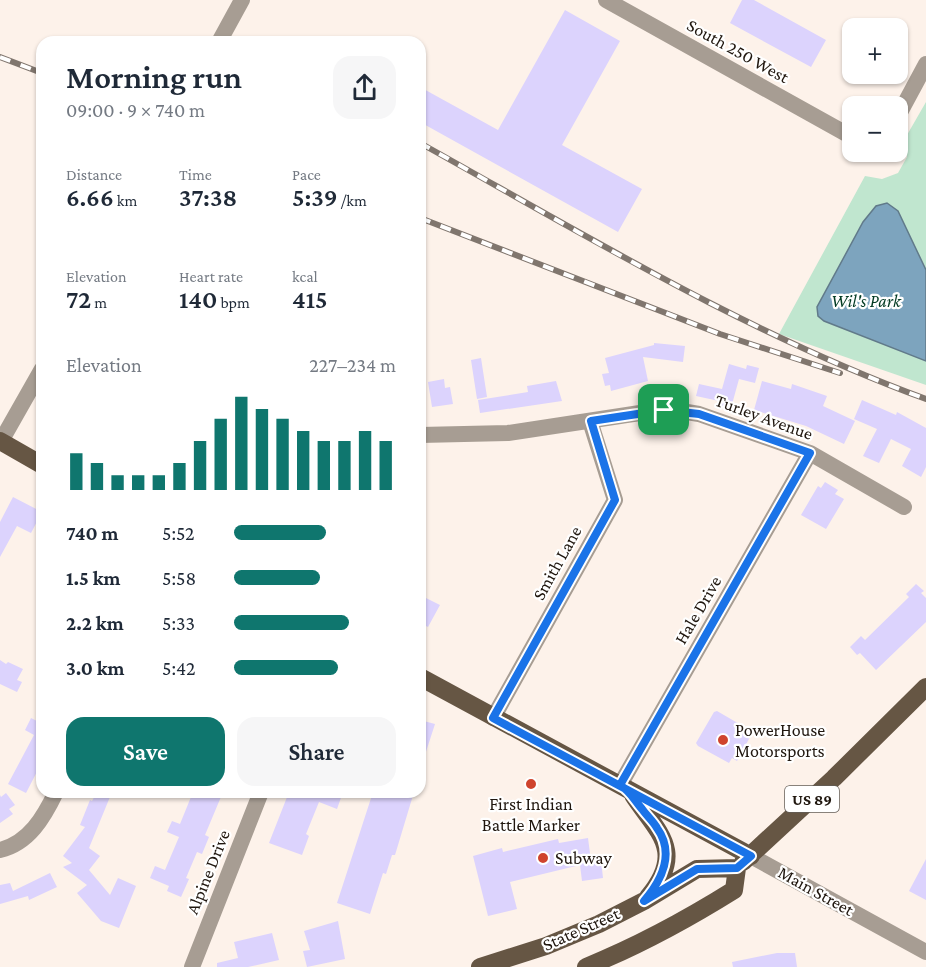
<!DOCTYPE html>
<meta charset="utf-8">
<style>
body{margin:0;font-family:"Crimson Pro",serif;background:#f6f6f7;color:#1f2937;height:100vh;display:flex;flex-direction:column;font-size:22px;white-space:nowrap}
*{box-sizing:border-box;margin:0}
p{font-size:20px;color:#747a83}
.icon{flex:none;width:33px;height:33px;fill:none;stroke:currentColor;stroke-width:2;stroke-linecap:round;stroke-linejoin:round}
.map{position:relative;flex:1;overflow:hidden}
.details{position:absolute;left:36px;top:36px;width:390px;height:762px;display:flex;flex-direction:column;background:#fff;border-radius:18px;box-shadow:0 2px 4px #0004}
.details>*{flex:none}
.tools{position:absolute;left:842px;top:18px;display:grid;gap:12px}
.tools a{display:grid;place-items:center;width:66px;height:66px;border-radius:12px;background:#fff;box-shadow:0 2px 4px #0004;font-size:30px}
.pin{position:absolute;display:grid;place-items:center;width:51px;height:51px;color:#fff;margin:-26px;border-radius:12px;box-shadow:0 3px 9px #0006}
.round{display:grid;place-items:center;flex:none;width:63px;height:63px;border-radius:18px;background:#f6f6f7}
.headline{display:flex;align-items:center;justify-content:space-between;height:102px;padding:0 30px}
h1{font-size:33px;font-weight:600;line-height:45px}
.figures{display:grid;grid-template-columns:repeat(3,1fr);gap:9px;height:102px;padding:6px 30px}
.figures div{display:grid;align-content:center}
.figures b{font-size:26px;font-weight:600}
.figures small{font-size:16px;font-weight:400}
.figures p{font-size:16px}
.chart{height:168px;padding:12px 30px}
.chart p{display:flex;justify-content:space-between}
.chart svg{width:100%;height:108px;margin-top:6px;stroke:#0f766e;stroke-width:6}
.button{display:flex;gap:12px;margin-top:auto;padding:12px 30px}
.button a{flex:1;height:69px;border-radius:18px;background:#0f766e;color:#fff;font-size:24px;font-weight:600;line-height:69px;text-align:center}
.button a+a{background:#f6f6f7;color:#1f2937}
ul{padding:0 30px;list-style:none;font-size:20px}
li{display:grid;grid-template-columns:96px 72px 1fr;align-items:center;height:45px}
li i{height:15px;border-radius:8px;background:#0f766e}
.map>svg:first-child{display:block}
</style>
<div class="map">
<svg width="926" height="967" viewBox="0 0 926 967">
<rect width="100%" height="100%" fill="#fdf2ea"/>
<!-- green -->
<path fill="#c0e6cf" d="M926,102v283l-147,-51 86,-158 17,3 16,-6 9,-16v-22z"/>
<!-- water -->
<path fill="#7da4be" stroke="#617a8a" stroke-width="1.5" d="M887,203l11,8 28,59v91l-102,-40 -6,-5 -1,-9 46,-85 13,-16z"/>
<!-- building -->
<path fill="#dcd3fd" d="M742,0h12l72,40 -15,27 -81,-44z
M565,10l55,31 -58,104 80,44 -24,43 -198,-110v-35l78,43z
M654,343l31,3 -2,16 -40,-5 5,24 -37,10 -1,-6 -5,1 -3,-12 7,-1 -4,-15 49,-13z
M481,358l6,39 -10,2 -6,-39z
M729,364l17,5 1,-4 12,3 -4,15 -16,-4 -8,29 -13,-3 1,-4 -23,-5 3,-12 23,5z
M444,379l1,9 5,-1 3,17 -21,3 -4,-25z
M556,381l6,20 -82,12 -2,-13 50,-8 -1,-6z
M762,381l29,8 1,-5 35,12 -4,10 32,15 -11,23 -38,-18 -52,-16z
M862,400l34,15 1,-3 29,16v39l-5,10 -19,-11 9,-17 -20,-10 -12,24 -16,-7 14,-27 -23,-10z
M825,482l13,8 -3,4 9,5 -18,30 -25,-14 17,-29 3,2z
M13,497l29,15 -11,21 -14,-7 -17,31v-35z
M916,584l8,7 -3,2 5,5v24l-50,48 -16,-17 -3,2 -7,-8 11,-11 4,4 44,-43 -3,-3z
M420,595l20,10 -12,22 -8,-4z
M0,660l6,4 2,-2 15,7 -6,11 5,2 -5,10 -17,-8z
M717,711l31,18 -3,5 5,3 -13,24 -5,-3 -3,5 -31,-17 -2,-3 18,-31z
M31,718l10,5 1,-2v41l-16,31 -18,-9 26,-49 -9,-5z
M420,720l15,4 -13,40 -2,-1z
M97,792h15l-23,56 11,8 -11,14 21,25 8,-17 18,8 -17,42 -18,-7 -24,-28 10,-8 -24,-18 9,-4 -9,-7 22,-29 -5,-2 10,-25 2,1z
M193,792h30l-18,43 4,2 -7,17 -5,-2 -11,26 3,1 -8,18 -14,-6 2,-5 -19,-8 5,-12 10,4 14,-33 -12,-5 5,-11 8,3z
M289,792h54l-6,17 -18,-7 -13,32 3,2 -7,19 -33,-12z
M373,792h41l-19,63h-3l-6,19 -3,-1 -13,41 -33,-11z
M6,793l9,12 -6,4 4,5 -13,9v-28l1,2z
M588,838l3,23 10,-1 2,18 -21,3 -2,-16 -70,17 7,27 -29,7 -15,-60 29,-8 1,4 55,-13 1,4z
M926,859v41l-17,-9z
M50,873l7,14 -28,13 -1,-4 -28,8v-19l10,-2 3,8z
M338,921l7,38 -38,8 -4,-16 7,-1 -6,-19z
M272,933l7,27 -31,7h-31v-4l21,-5 -4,-16z
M777,953h18l2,14h-64l-1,-5z"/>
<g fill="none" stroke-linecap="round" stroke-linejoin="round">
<!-- minor -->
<path stroke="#a79d93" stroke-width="16" d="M606,0l246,137
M219,42l23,-42
M897,118l29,-54
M420,435l88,-2 145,-22h28l18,3 111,39 94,54
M0,443l42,-74
M493,718l122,-218 -25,-79
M620,785l190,-332
M0,850c29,-7 44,-33 56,-58
M751,856l175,96
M192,967l69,-175"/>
<!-- major -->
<path stroke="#665644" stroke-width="18" d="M0,441l42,24
M420,677l331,179
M633,795c25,38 53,56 15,102
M743,862l91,-84 92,-91
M480,967l66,-21 53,-22 45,-23 53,-32 40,-1
M586,967c52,-21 100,-47 148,-77l3,-22"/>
<!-- rail casing -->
<g stroke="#80766e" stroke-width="6">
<path id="rail" d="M0,57l42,16
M420,143c165,92 328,191 506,256
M420,218l300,116 120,39"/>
</g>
<!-- rail -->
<use href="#rail" stroke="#fff" stroke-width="4" stroke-dasharray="11" stroke-linecap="butt"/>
</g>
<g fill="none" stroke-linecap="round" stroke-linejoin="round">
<!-- route casing -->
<g stroke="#fff" stroke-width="12">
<path id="route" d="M664,410l35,4 111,39 -190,332c11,7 14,15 22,24 5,7 11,12 15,19 18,25 5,52 -13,73l53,-32 40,-1 14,-12 -258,-138 122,-218 -24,-79 73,-11"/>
</g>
<!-- route -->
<use href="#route" stroke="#1a73e8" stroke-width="8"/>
</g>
<!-- markers -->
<g fill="#cf442d" stroke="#fff" stroke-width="2">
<circle cx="723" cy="740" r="6"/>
<circle cx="531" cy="784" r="6"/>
<circle cx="543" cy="858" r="6"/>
</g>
<g text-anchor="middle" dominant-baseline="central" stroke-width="4.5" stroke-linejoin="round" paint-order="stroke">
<!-- shield labels -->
<rect fill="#fff" stroke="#635d57" stroke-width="1.5" x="785" y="786" width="54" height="26" rx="4.5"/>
<g font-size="16" font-weight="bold" fill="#20170f">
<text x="812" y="799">US 89</text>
</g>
<!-- street labels -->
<g font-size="18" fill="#20170f" stroke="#fff">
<text transform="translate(738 51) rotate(29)">South 250 West</text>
<text transform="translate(764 417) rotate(20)">Turley Avenue</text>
<text transform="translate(557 563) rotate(-61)">Smith Lane</text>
<text transform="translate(698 610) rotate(-60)">Hale Drive</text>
<text transform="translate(208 872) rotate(-68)">Alpine Drive</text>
<text transform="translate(816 891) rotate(29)">Main Street</text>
<text transform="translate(581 929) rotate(-24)">State Street</text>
</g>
<!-- park labels -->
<g font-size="18" font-style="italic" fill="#033b23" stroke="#fff">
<text x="866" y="301">Wil's Park</text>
</g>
<!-- poi labels -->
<g font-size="18" fill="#20170f" stroke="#fff" text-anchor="start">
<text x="735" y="730">PowerHouse<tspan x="735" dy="21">Motorsports</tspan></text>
<text x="531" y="804" text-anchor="middle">First Indian<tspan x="531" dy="21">Battle Marker</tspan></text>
<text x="555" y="858">Subway</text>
</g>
</g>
</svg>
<div class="tools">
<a>+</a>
<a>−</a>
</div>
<div class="pin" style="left:664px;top:410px;background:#1e9e55"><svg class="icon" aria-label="arrive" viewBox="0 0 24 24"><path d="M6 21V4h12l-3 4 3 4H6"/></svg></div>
<section class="details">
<div class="headline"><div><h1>Morning run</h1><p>09:00 · 9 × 740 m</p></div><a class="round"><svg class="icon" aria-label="share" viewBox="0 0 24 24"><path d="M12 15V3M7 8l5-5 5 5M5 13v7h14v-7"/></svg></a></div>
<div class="figures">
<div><p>Distance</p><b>6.66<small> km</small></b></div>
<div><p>Time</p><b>37:38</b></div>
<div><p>Pace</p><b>5:39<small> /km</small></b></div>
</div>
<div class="figures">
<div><p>Elevation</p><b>72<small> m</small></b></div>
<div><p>Heart rate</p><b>140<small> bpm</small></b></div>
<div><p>kcal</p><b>415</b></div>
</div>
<div class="chart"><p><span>Elevation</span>227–234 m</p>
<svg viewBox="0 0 160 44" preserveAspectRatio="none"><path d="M5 44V29M15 44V33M25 44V38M35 44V38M45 44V38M55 44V33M65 44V24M75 44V15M85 44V6M95 44V11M105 44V15M115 44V20M125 44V24M135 44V24M145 44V20M155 44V24"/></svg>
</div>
<ul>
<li><b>740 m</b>5:52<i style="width:57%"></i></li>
<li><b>1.5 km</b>5:58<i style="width:53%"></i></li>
<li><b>2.2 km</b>5:33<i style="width:71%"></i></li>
<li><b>3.0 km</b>5:42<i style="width:64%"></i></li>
</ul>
<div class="button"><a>Save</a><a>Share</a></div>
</section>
</div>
